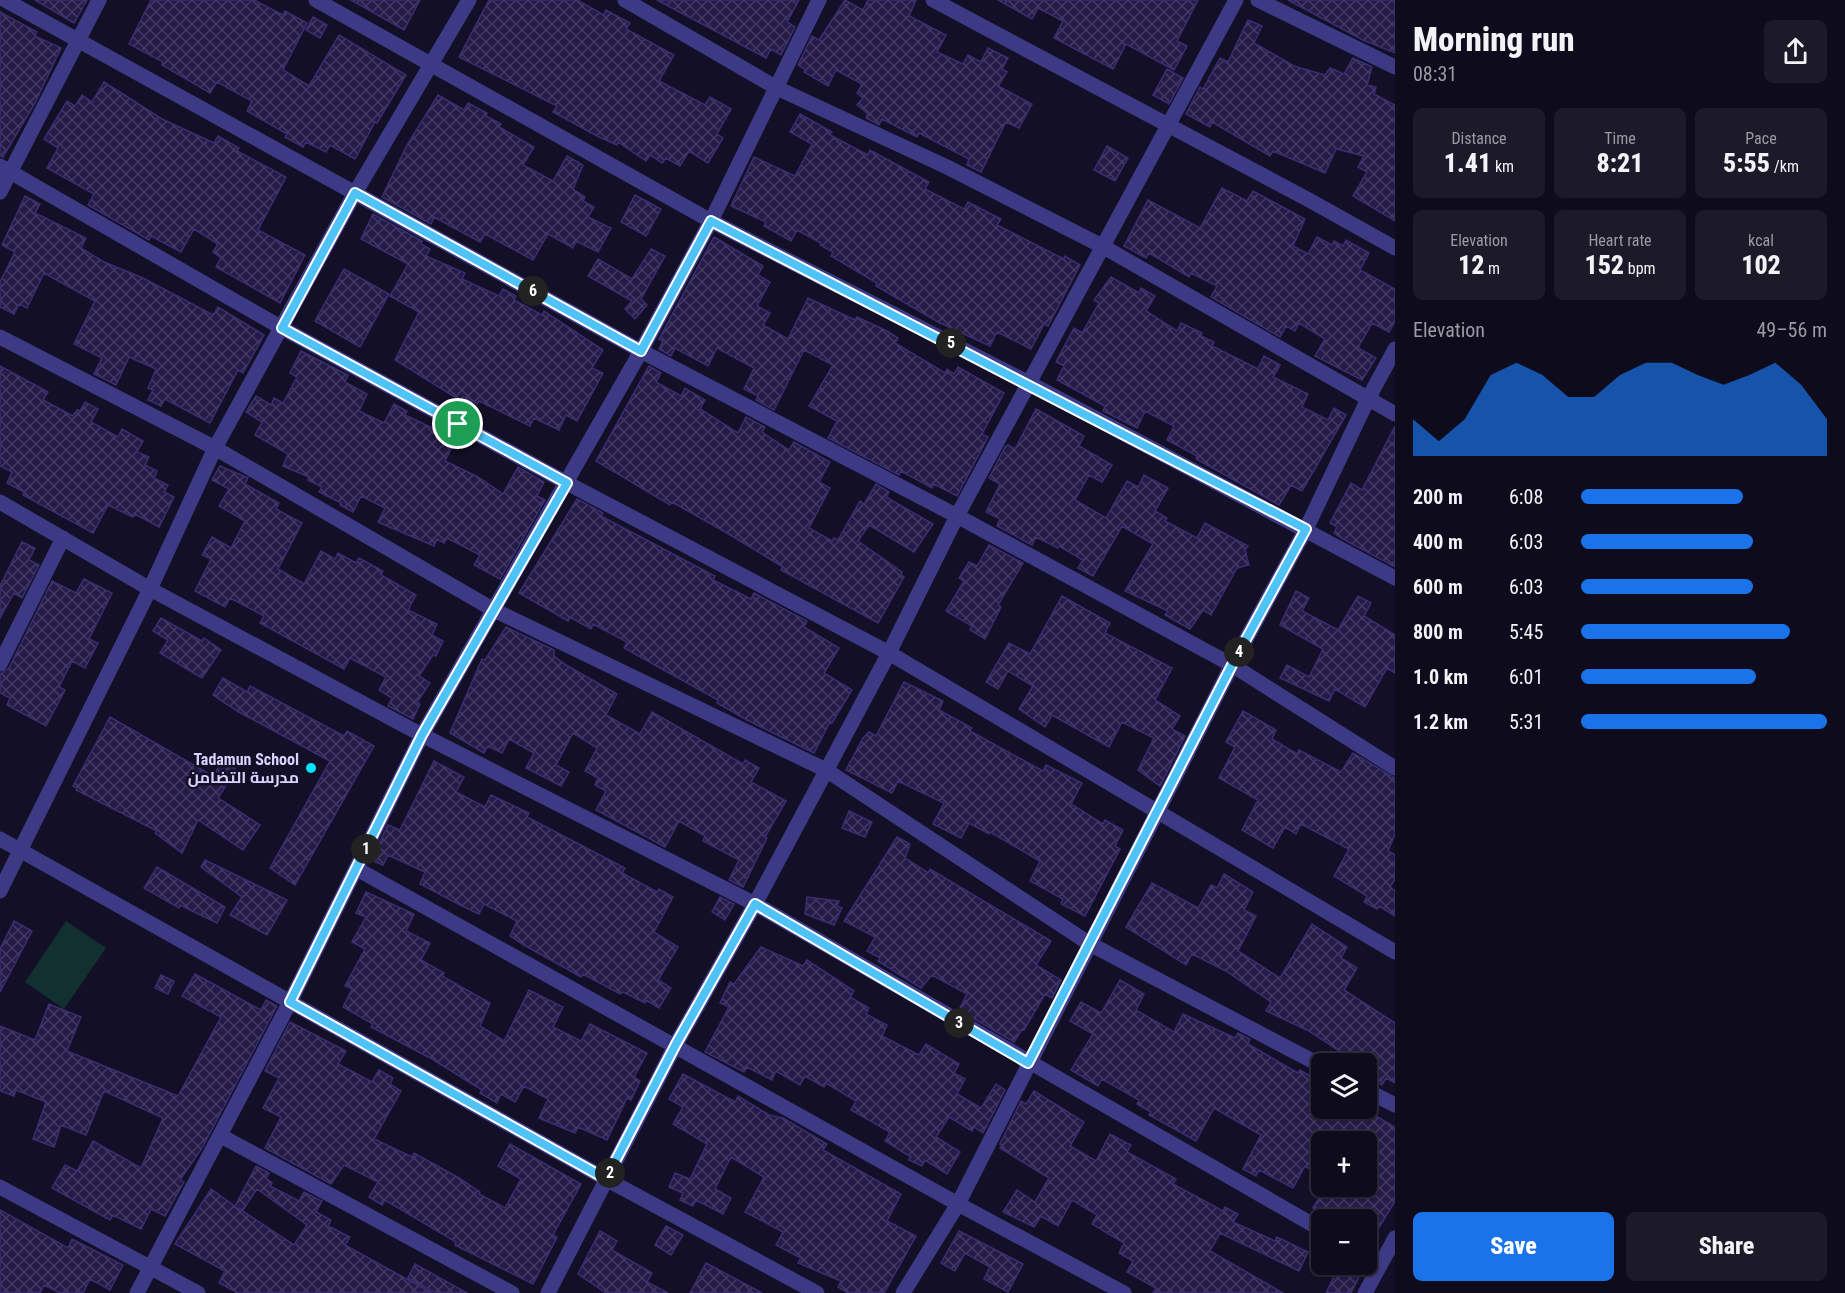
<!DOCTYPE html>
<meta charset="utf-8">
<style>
body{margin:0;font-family:"Roboto Condensed",Cairo,sans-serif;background:#1c1929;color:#f1f3f6;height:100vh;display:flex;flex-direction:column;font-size:22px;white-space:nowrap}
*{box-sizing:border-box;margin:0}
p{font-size:20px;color:#9b9ba3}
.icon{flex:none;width:33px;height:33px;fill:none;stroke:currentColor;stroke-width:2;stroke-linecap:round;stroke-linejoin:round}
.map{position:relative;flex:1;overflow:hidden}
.details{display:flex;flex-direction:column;background:#0e0b1c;width:450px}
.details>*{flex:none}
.tools{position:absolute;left:1311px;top:1053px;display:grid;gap:12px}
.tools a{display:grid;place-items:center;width:66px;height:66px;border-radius:9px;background:#0e0b1c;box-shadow:0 2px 4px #0004,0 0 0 2px #2e2b3b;font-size:30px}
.pin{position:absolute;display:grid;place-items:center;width:51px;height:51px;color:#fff;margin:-26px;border:3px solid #fff;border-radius:50%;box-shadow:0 2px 6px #0007}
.km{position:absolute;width:30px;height:30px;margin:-15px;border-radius:50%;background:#222;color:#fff;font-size:16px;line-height:30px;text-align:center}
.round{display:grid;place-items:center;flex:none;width:63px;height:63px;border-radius:9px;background:#1c1929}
.headline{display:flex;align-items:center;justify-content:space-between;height:102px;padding:0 18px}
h1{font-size:33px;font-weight:800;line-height:45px}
.stats{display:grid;grid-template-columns:repeat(3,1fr);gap:9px;height:102px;padding:6px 18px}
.stats div{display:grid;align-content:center;border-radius:9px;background:#1c1929;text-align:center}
.stats b{font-size:26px;font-weight:800}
.stats small{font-size:16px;font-weight:400}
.stats p{font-size:16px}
.chart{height:168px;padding:12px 18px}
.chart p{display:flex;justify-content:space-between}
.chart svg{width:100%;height:108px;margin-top:6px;fill:#1a73e8;opacity:.7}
.primary-button{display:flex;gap:12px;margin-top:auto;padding:12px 18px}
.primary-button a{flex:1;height:69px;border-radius:9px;background:#1a73e8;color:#fff;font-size:24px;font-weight:800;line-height:69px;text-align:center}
.primary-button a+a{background:#1c1929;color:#f1f3f6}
ul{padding:0 18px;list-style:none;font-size:20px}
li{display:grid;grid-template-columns:96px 72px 1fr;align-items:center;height:45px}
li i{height:15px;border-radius:8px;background:#1a73e8}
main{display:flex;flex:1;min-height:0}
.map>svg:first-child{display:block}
</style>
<main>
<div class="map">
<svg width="1395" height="1293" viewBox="0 0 1395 1293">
<defs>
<pattern id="building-cross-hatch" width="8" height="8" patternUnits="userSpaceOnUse" patternTransform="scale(1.5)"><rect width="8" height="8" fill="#241b47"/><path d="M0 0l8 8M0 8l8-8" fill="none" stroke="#433b63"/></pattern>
</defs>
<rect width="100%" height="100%" fill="#130f26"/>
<!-- pitch -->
<path fill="#12302f" d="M66,921l40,27 -42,61 -39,-27z"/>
<!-- building -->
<path fill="url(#building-cross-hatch)" stroke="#3b2d73" stroke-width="1.5" fill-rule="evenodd" d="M35,0h52l-13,23z
M151,0h103l29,15 2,-4 22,12 -24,47 26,16 30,-51 67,40 -29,48 -2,-1 -20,37 -25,-14 -4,7 -20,-10 -3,5 -18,-10 2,-3 -40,-23 5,-10 -35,-19 -7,11 -48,-28 1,-3 -34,-18z
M351,0h69l-16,30z
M489,0h88l27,15 2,-5 24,13 -4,6 48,26 -15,26 46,24 5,-8 21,12 -14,25 6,4 -15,25 -19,-12 -9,15 -14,-8 -4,5 -12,-8 -4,6 -28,-19 -1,3 -18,-8 -46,-25 4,-6 -98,-49z
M657,0h142l-12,22 8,5 -14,28 -10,-6 -5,9z
M845,0l18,10 5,-10h48l-7,16 37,19 -9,17 26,12 5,-9 13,7 7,-14 20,10 -6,11 5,3 -9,14 34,18 -13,24 -13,-6 -25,50 -14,-7 2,-6 -50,-26 -2,4 -35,-18 -3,6 -13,-7 2,-4 -11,-9 6,-7 -6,-5 5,-9 -26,-14 -8,16 -24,-14 1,-3 -7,-4 14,-29 7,4z
M998,0h200l-21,41 10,5 -13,24 -48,-26 -13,25 -59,-31 9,-17 -25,-13 -6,11z
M1288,0h107v53l-32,-13z
M0,12l37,20 -2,4 26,12 -26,55 -32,54 -3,-1z
M313,17l14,8 -7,13 -14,-8z
M1248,20l14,6 -8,17 40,23 31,9 5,-7 14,6 9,-16 19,9 -5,18 9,2 -2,7 21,11v116l-42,-25 14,-24 -9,-5 6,-11 -28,-7 -11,24 -52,-22 -3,5 -58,-34 -2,5 -24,-13 14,-27 3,2 17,-31 8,4z
M1167,69l16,9 -14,26 -16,-9z
M104,82l58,37 52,24 4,-7 21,12 -2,3 49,26 -28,53 47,25 -25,48 -64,-36 5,-9 -8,-6 5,-8 -24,-15 -13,23 -30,-16 -2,4 -61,-35 6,-11 -47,-26 11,-20 -14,-9 23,-38 8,5 7,-11 10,7z
M438,95l26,15 4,-7 19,10 -1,3 15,8 -2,3 35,20 -11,18 30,16 14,-25 16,9 -10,24 12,8 -2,4 11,6 -6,10 23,11 -13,24 -22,-11 -3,7 -25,-14 -15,26 -48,-26 -5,8 -46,-25 -3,7 -49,-27 25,-52z
M800,114l32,18 -2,3 38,20 2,-5 59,32 -4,7 39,20 4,-7 33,17 -4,6 67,34 1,-3 15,9 -32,61 -4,-2 -13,25 -34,-17 -7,14 -52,-24 -62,-36 1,-3 -46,-27 2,-4 -13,-7 1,-2 -24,-13 -6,11 -27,-15 2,-4 -35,-16 23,-49 41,19 17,-32 -22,-12z
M1107,146l21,12 -13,23 -21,-11z
M1222,188l25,13 6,-10 52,28 -12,27 15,8 9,-17 15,8 2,-4 9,5 3,-6 23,13 -9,17 35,19v32l-6,11 -17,-9 -14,25 18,10 -14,22 -47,-24 10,-17 -26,-16 -4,8 -9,-5 -6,11 -69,-40 6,-11 -26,-13 -2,4 -40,-24 -3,5 -22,-12 24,-46 52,28z
M635,195l26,14 -15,27 -25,-14z
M25,196l15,8 -5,9 51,25 -5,10 23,14 39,16 70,37 5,-8 46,28 -21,38 -5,-3 -28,53 -45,-24 -4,7 -13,-6 5,-10 -5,-2 8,-19 -27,-12 -13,28 -22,-11 8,-16 -28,-14 21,-43 -22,-12 -29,-16 -17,35 -8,-4 -5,10 -14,-7v-25l15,-30 -13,-7z
M373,214l49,27 -1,3 9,5 -4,7 39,17 -3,6 37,17 4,-7 13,7 -2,4 28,15 2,-4 59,39 -11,18 11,5 -26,48 -11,-6 -7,15 -25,-12 -4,8 -51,-25 -2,3 -14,-7 -2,4 -66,-41 24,-48 -29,-16 18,-32 -47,-25z
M714,237l49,29 -5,9 12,7 -13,24 13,7 -7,12 25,14 20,-41 47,22 2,-3 28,13 13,8 -3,5 50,30 2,-4 7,5 4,-7 46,26 -22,41 6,3 -31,59 -23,-12 -2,4 -31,-17 -2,4 -71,-37 9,-17 -28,-15 24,-41 -29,-15 -30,60 -18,-10 2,-4 -14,-7 10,-21 -37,-20 -9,18 -33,-18 -4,8 -12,-7 4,-8 -4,-2z
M651,249l14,7 -24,43 6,6 -12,14 -10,-10 7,-8 -44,-25 10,-17 34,20z
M344,269l45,25 -29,53 -45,-26z
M1111,277l28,16 2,-5 14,8 -9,15 31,20 4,-8 21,10 -1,3 13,6 -2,4 46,23 6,-13 16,9 -7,12 35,17 -6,13 26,13 6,-12 12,7 -44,76 -11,-6 -12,20 -83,-46 1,-3 -30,-16 7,-14 -29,-15 -8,17 -34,-17 2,-5 -48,-26 7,-14 -8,-4 18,-34 8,5 17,-30 -5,-3z
M301,351l47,24 -3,7 22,12 -8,17 25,12 10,-19 13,7 -2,4 51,24 -11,22 33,16 25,17 15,-27 26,15 -7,14 8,4 -45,79 -26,-14 6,-10 -33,-17 -3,5 -7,-4 -3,7 -56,-24 7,-14 -24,-12 -8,16 -13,-7 1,-2 -22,-11 3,-5 -14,-7 1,-3 -26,-11 5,-12 -33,-19 7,-13 -16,-10 10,-16 15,9 3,-7 9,5 14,-26 -7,-4z
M0,366l48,26 -5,8 30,16 4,-6 3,1 5,-9 13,7 -7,13 27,15 4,-8 21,12 -6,11 12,5 -4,8 12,6 -3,7 14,7 -4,7 10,5 -15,30 -24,-13 -2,3 -25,-12 -15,28 -70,-38 1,-3 -17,-9 5,-11 -12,-6z
M649,366l12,7 -5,9 25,14 4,-8 20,12 -5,9 38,24 8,-16 19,10 -3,5 27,18 5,-8 36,20 -11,20 11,6 -21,40 23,13 2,-3 4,2 22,-39 4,3 12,-20 13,8 -3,5 47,27 -19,28 -45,-27 -11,16 44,31 -1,3 3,2 -26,46 -97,-53 2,-3 -56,-34 -55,-31 -2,3 -74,-44z
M1036,409l48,27 -5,10 33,19 -10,17 -13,-7 -14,25 31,18 21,-37 11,6 6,-12 24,13 -13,23 12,7 -2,3 32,17 8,-15 43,23 -3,4 4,15 -12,3 -26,47 -8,-5 -13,19 -25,-14 3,-4 -43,-20 28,-47 -31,-18 -29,50 -15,-8 5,-8 -24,-14 -1,2 -22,-11 -4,8 -35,-19 3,-7 -14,-7 14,-28 -11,-6 16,-31 3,-2 7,4z
M1395,426v141l-52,-28 -9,-6 3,-6 -7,-4 21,-40 11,7z
M220,466l28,12 -3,6 34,19 -3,6 26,14 -24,46 26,15 17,-33 14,8 3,-6 18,10 3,-5 24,13 -2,4 35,20 -8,15 29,14 -5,11 11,6 -7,15 -3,-1 -14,21 11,7 -13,19 3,2 -7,15 -25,-13 4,-8 -13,-8 7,-13 -36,-19 -6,11 -84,-46 4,-7 -34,-18 -5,9 -30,-16 16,-32 -9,-4 10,-18 19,11 14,-27 -26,-15 10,-17 -17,-9z
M577,499l26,14 -2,3 114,60 -2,4 38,19 3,-6 53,28 -3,6 35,21 -15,25 28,17 -20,33 -2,-1 -16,31 -67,-33 -30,-17 1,-3 -94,-52 3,-6 -34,-18 -2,5 -21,-12 -2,4 -49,-28z
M22,542l13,6 -6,12 10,5 -17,33 -8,-5 -14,25v-32z
M989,545l34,18 -25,42 3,2 -16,32 -15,-9 2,-4 -26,-15 18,-30 -5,-3 10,-16 8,4z
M84,579l28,14 -23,46 9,4 -13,25 -13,-7 -13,26 6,3 -19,36 -39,-21 3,-7 -10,-5v-19l9,-6 43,-87 24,12z
M1296,591l13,7 -7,13 36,19 20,-34 13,7 -7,13 31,19v38l-8,-5 -22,39 -30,-18 -6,12 -49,-23 7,-13 22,12 14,-28 -43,-24z
M1062,596l48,27 -5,10 67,35 -17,32 25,16 -8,13 13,7 -25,50 -22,-16 16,-32 -32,-16 -13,25 -57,-32 -7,12 -26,-18 14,-23 -25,-15 -10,18 -12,-7 23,-39 21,11z
M161,618l41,23 2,-3 17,12 -19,28 -42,-25 8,-13 -15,-9z
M506,627l48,23v6l12,9 51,29 -11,21 34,19 12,-22 91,52 2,-4 14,8 -8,14 35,19 -21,36 2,1 -24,49 -14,-7 10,-20 -36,-19 2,-5 -26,-15 -14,26 -69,-37 10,-19 -11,-6 3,-7 -13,-7 12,-23 -24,-15 -17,32 13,7 -8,14 -35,-18 8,-15 -25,-14 -7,14 -14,-7 -4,7 -34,-20 32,-74 3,1z
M223,678l24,14 3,-6 94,50 3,-5 27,15 -79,139 -25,-17 60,-107 -93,-50 -24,-16z
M904,682l39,19 -4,9 33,18 -2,3 73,40 3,-6 36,18 -11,21 32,20 2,-4 18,10 -8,16 5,3 -35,67 -24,-12 2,-5 -33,-18 10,-20 -50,-29 -1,2 -20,-11 -8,15 -28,-14 11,-21 -46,-22 -6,12 -46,-23 17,-32 6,-6 7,4z
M1243,711l33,19 -4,9 25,15 2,-4 42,22 12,-19 42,25v56l-7,17 7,4v24l-5,8 5,4v25l-16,-10 -2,3 -13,-7 3,-6 -33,-20 15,-27 -48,-25 -5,10 -11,-7 -12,21 -31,-18 16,-30 -39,-22 16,-31 -9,-5z
M110,717l103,59 10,-15 13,9 -18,28 42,27 -17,25 -45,-30 -16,33 -27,-20 2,-2 -81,-41 1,-2 -4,-2z
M434,761l30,16 -8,15 29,15 6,-12 38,18 -2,4 98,51 -3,5 35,19 2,-3 14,8 -19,35 24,15 -20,33 13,8 -12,20 -13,-8 -1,3 -22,-11 -3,2 -37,-20 -2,3 -57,-32 -14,-9 7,-15 -33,-17 -5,10 -17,-8 -42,-22 5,-12 -37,-17 -5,10 -12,-5 17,-35 12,5z
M849,811l23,11 -7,15 -23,-9z
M897,837l13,7 -5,14 23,15 2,-4 121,72 -15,24 25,15 -9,18 -7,-4 -21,36 -2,-1 -8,13 -55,-32 8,-16 -35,-19 -11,13 -43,-27 2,-3 -13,-7 8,-14 -31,-16z
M205,860l82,40 -20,35 -37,-20 12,-18 -41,-30z
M157,867l68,40 -8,16 -37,-18 -1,3 -35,-20z
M1224,874l29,18 -9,18 12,6 -18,35 42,27 32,-54 35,23 -6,11 16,10 -13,22 51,33v60l-9,-5 -4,7 -15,-8 5,-9 -6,-4 -28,-14 -29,-19 -43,-20 5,-9 -45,-31 -34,-17 -6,11 -60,-38 26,-44 46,25 13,-23 6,3z
M366,892l48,22 -8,17 24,12 -9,17 23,13 -2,3 48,27 -10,23 24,15 25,-51 34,17 -10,20 28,14 9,-17 57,29 -13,24 6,4 -9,19 -4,-2 -20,42 -29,-13 -3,6 -36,-15 9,-19 -24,-13 -9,16 -14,-8 -4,9 -17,-10 2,-3 -50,-31 -61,-32 2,-3 -30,-17 9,-18 -7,-3 20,-37 -13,-7 14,-25 -10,-4z
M720,897l14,7 -9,16 -13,-8z
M807,897l32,4 -2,5 5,2 -8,17 -29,-11z
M14,921l18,10 -32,61v-43z
M761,947l42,19 4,-6 47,31 -4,6 19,11 -3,6 21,11 -5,11 37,19 7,-11 33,20 -5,9 11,6 -8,15 24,14 15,-24 9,6 -22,43 -9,-6 -2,4 -23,-14 -13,20 24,15 -13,22 -22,-14 -3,6 -13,-6 2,-3 -26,-16 5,-9 -39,-22 5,-9 -30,-18 -2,4 -19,-11 -5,9 -24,-14 -4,9 -25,-13 -3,5 -39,-20 24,-45 -9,-4 10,-21 4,2z
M195,974l66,36 5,-10 11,6 -75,142 -22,32 4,2 -19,34 -14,-7 -10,20 -28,-14 -3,5 -58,-32 13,-23 12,6 16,-30 48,27 22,-50 -59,-27 -18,44 -25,-10 -7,22 -21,-8 13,-37 -30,-12 -2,6 -14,-5v-65l35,14 14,-36 32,13 -14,34 111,45 43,-79 -39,-21z
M161,975l13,6 -6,13 -13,-6z
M1120,980l24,14 -8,16 38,22 9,-18 52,24 3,-5 12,6 -2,5 50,29 2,-3 22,13v25h40l33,19v74l-27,45 -2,-26h-19l-17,-11 -4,6 -13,-7 13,-22h40v-44h-44v34l-17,-10 -12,22 -34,-18 -3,6 -13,-7 18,-34 -47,-27 -18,33 -47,-26 2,-3 -14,-8 2,-4 -37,-21 -4,7 -27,-16 22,-36 -23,-13 11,-19 20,11z
M290,1022l56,29 -8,13 34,18 7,-12 14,8 -3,6 11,7 -27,48 38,18 2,-4 45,25 21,14 -1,2 26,14 16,-29 -23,-13 12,-22 71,40 -28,51 4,2 -24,47 -78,-39 1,-3 -71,-42 -3,5 -13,-8 9,-15 -34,-17 -13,19 -66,-36 16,-31 -18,-9 16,-30 -14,-7z
M683,1074l52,28 3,-6 31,19 14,3 44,26 -4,6 78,44 -14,27 29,15 -32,57h-36l-10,-6 3,-6 -43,-18 3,-5 -25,-13 7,-13 -38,-20 19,-35 -33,-20 -16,32 16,9 -8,16 -27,-14 -3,6 -13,-6 3,-7 -14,-6 6,-14 15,6 17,-35 -34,-20 10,-17 -14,-8z
M1034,1091l50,31 -14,24 26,15 14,-27 21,11 -4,7 49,27 -3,5 50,27 2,-4 13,7 -5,8 42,19 2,-4 31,15 -9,19 -79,-38 -10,18 73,42h-130l3,-5 -29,-16 6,-11 -14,-8 5,-10 -32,-19 5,-9 -25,-15 -14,26 -17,-10 -7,11 -31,-15 14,-22 18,12 14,-24 -49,-30 2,-3 -2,-1 21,-43 5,3z
M256,1166l13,7 -3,5 6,5 -2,3 29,15 5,-9 18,9 -6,11 15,8 -3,6 22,11 -5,8 87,48h-194l-19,-10 6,-12 -50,-27 36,-55 24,17zM257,1189l50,36 -13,20 -56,-37 5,2z
M0,1210l68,38 4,-9 51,26 -13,25 -20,-11 -7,14h-23l-16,-8 -4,8h-40z
M666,1226l17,9 -12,20 -16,-10z
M600,1231l17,10 -5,9 40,23 -5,9 21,11h-62l-28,-19z
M959,1231l64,33 -15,28 -24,-13 6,-12 -25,-14 -10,18 -14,-8z
M706,1263l56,30h-72z
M415,1264l52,29h-31l-28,-15z
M1340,1264h7l15,7 -11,22h-25z"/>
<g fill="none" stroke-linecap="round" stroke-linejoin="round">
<!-- minor -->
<path stroke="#3d3a85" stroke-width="15" d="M5,0l636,351 316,165 275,149 163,103
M316,0l395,221 320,163 364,194
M625,0l152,88 170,79 155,79 293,168
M933,0l376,200 86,48
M1258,0l137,67
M0,166l282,162 285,155 322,170 506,299
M0,192l99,-192
M0,337l215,111 279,162 332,160 264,174 232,122
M0,502l150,87 272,146 333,169 567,326
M0,664l63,-126
M0,839l606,340 211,114
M357,869l601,335 166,89
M0,891l150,-302 65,-141 140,-255 114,-193
M1366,1090l29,15
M221,1136l291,157
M0,1187l198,106
M1366,1255l15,9
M137,1293l153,-291 132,-267 219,-384 70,-130 108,-221
M548,1293l128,-249 79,-140 134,-251 68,-137 279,-516
M903,1293l55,-89 274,-539 74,-136 62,-130 27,-50
M1365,1293l30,-55"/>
</g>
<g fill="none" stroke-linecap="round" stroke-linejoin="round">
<!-- route casing -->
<g stroke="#fff" stroke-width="12">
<path id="route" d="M355,193l286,158 70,-130 595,308 -74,136 -204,398 -273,-159 -79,140 -70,135 -316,-177 132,-267 145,-252 -285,-155z"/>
</g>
<!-- route -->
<use href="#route" stroke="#4fc3f7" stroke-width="8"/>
</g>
<!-- markers -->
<circle fill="#00e5ff" stroke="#130f26" stroke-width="2" cx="311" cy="768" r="6"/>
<g text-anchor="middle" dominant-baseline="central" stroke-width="5" stroke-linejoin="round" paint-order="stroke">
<!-- poi labels -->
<g font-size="16" font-weight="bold" fill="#d9d4ff" stroke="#130f26" text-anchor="end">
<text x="299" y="759">Tadamun School<tspan x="299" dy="18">مدرسة التضامن</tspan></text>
</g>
</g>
</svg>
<div class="tools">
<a><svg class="icon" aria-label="layers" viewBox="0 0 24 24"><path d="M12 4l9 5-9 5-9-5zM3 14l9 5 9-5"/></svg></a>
<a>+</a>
<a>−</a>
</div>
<div class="pin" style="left:458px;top:424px;background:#1e9e55"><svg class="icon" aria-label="arrive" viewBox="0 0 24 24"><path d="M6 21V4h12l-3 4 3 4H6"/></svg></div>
<b class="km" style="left:366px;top:849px">1</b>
<b class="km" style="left:610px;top:1173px">2</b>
<b class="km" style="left:959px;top:1023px">3</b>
<b class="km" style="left:1239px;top:652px">4</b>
<b class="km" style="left:951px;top:343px">5</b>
<b class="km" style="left:533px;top:291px">6</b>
</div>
<section class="details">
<div class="headline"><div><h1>Morning run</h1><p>08:31</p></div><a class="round"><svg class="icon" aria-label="share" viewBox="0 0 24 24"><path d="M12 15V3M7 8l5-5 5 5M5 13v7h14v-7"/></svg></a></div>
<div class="stats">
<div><p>Distance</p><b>1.41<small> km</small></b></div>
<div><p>Time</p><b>8:21</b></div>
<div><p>Pace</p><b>5:55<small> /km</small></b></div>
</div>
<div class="stats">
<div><p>Elevation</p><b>12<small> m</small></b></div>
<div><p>Heart rate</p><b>152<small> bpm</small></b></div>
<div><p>kcal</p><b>102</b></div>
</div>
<div class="chart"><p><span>Elevation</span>49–56 m</p>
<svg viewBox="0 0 160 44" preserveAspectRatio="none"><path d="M0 44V29L10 38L20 29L30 11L40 6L50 11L60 20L70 20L80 11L90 6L100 6L110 11L120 15L130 11L140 6L150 15L160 29V44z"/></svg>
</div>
<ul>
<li><b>200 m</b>6:08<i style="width:66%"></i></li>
<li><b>400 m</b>6:03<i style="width:70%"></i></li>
<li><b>600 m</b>6:03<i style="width:70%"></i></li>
<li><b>800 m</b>5:45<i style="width:85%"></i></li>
<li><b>1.0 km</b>6:01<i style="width:71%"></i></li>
<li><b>1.2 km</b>5:31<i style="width:100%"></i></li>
</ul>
<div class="primary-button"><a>Save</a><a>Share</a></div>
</section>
</main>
